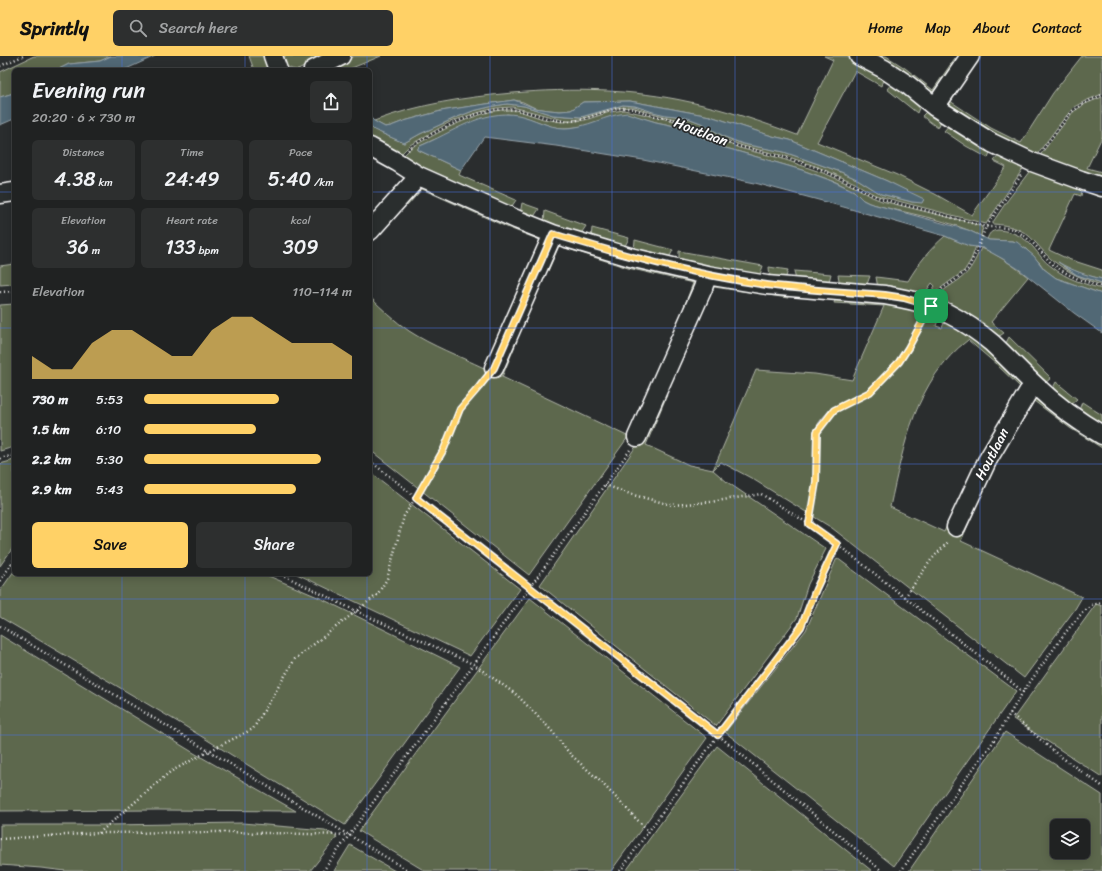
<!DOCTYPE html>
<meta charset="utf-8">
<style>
body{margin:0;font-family:Sriracha,sans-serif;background:#2d2f2f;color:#f1f3f6;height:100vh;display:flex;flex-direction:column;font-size:15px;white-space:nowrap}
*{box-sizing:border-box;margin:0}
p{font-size:13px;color:#a2a4a5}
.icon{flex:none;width:22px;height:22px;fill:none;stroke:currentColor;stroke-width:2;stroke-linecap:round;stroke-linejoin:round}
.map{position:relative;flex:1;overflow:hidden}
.details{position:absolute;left:12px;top:12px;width:360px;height:508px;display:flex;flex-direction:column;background:#202222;border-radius:6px;box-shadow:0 2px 10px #0003,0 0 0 1px #3d3f40}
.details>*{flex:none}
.buttons{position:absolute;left:1050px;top:763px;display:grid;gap:8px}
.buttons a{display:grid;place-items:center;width:40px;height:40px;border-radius:6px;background:#202222;box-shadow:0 2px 10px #0003,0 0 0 1px #3d3f40;font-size:20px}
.pin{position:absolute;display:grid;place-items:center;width:34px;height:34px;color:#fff;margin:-17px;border-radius:8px;box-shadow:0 2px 6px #0006}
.round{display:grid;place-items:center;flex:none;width:42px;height:42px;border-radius:6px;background:#2d2f2f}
.headline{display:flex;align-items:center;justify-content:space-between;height:68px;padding:0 20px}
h1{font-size:22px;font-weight:600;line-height:30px}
.figures{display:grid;grid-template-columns:repeat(3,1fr);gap:6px;height:68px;padding:4px 20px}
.figures div{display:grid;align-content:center;border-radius:6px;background:#2d2f2f;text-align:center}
.figures b{font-size:20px;font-weight:600}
.figures small{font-size:11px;font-weight:400}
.figures p{font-size:11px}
.chart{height:112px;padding:8px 20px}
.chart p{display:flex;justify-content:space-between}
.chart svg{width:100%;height:72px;margin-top:4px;fill:#ffd166;opacity:.7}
.action{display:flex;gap:8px;margin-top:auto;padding:8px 20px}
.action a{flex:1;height:46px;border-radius:6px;background:#ffd166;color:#111;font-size:16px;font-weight:600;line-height:46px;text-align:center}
.action a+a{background:#2d2f2f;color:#f1f3f6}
ul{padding:0 20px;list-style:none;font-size:13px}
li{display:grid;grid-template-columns:64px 48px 1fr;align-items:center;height:30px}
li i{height:10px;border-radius:5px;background:#ffd166}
header{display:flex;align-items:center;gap:24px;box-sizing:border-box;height:56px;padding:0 20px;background:#ffd166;color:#111}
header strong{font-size:19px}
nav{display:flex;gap:22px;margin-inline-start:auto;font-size:14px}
.search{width:280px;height:36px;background:#2d2f2f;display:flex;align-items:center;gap:10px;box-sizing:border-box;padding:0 14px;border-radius:6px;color:#a2a4a5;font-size:15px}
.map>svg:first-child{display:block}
</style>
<header>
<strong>Sprintly</strong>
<div class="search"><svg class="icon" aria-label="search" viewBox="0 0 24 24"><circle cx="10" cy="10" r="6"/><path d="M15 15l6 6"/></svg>Search here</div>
<nav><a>Home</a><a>Map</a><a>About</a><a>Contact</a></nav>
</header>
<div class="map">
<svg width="1102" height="815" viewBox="0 0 1102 815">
<rect width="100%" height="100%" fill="#2a2d2e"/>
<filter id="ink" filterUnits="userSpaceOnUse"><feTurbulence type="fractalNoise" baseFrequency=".025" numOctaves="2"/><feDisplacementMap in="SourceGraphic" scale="8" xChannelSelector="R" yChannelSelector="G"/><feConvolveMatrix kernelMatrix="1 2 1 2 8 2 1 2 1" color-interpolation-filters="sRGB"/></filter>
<g filter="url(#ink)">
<!-- green -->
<path fill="#5d674e" stroke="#aeb3a6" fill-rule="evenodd" d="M34,0h77l-11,5 -31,3 -12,6h-43v23l-14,4v-25z
M249,0h16l6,14h-17z
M279,0h26l1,1 3,-1h17l-28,14 -6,-1 -6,-3z
M354,0h27l-34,14h-26z
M824,0h23l37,20 -3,10 -26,-15 -38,71 80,33 38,19 37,21 34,-48 -12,-6 7,-8 25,11 -40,60 -111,-29 -20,-12 -37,-16 -29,-10 -46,-11 -22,-8 -34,-17 -17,-3 -39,-11 -14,1 -36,11 -11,1 -11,-1 -26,-7 -21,-5 -15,1 -10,2 -20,6 -17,6 -40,23 -12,12 -28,-16v-15l5,4 29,13 16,-9 35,-16 18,-7 21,-5 13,-2 17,2 29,9 28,2 42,-12 12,1 31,9 19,2 16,6 24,14 18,7 41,8 57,20 18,8 22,14 31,8h10l2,-2 -37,-19 -97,-41 -18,-4 -62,-20 -80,-15 -47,1 -12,8 -11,1 -11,-1 -14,-2 -12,-6 -9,-2 -48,7 -25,4 -37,10 -13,5 -6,1 -11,-6c45,-17 92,-24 139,-28 59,-5 119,-4 177,9 37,8 72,20 107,33l36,-75z
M871,0h15l19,12 28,22 22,-32 5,5 -27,32z
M1082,0h20v38l-17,7 -11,6 -12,14 -27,36 -83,-44 -7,-12h5l41,27 30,15 32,-50z
M893,26l28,21 -4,10 -30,-24z
M1102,41v40l-15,31 15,4v8l-64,-22 35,-46 12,-8z
M929,53l13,10 -4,9 -16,-12z
M501,54h15l27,9 19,3 23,-2 25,-8 14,-2 55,12 8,2 25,13 27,11 16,4 25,6 46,16 31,14 15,9 10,4 82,20 17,5 2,4h-1l-1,6c-35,-18 -75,-22 -112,-33l-6,-3 -9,-9 -18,-9 -34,-12 -69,-20 -11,-3 -38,-19 -28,-6 -21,-6 -58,11 -13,1 -11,-1 -28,-10 -18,-3 -74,26 -13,6 -2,2v2l43,20 -2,5 57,25 -6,9 -109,-51 11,-11 35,-19 21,-9 21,-7z
M950,68l41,25 -3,9 -22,-12 -22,-15z
M1032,112l51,17 -2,11 -6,-2 -26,56 19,9 34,11v9l-20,-5 -19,-8 14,9 25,8v2c-20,-6 -33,-12 -50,-25 -6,-5 -11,-12 -17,-18 -11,-13 -25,-17 -42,-18v-2l14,-21z
M420,128l123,54 -9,29h-6l12,-27 -31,-12 -87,-39 -15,17 -4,-6z
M522,147l17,6 -6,9 -13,-4z
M545,155l41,15 -6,9 -36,-13z
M592,172l37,10 -5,10 -33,-10z
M998,174c14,1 25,6 35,17 6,7 11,15 19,20 15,12 32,17 50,22v5l-46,-16 -12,-9 -4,-6 -14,-14 -14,-8 -25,-1c2,-7 4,-9 11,-10z
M945,180l24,10h7l-5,14 -7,11 -26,19 -8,10 -4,-2 9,-12 -3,-3 -10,14 -44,-9 -2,-11 32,4c10,-17 22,-32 37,-45z
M635,184l38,10 -5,10 -34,-9z
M555,187l142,38 -11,34h-5l12,-32 -65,-15 -69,-22 -11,25 -5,-5z
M981,192c15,5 34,19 47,29l-37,45 13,11 -9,6 -60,-37c8,-14 13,-14 25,-23 11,-8 15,-19 21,-31z
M679,195l84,15 -4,11 -80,-15z
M14,208v20l-14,1v-19z
M769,211l19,3 -3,10 -15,-1z
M794,215l37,3 -3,11 -32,-4z
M838,219l32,1 -4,11 -26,-2z
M710,228l76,7 2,7 -74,-11 -10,22 -5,-4z
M837,240l89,14c-14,28 -26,52 -50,73 -18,17 -47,20 -59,43l3,2 3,-5 10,-10 32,-17 14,-11 28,-33 23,-41 12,6 -2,4 -2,-1 -2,6 6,2 2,-5 -2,-1 2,-4 25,15 55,51 -11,24 -5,-1 12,-20 -24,-23 -28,-24c-52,39 -65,107 -78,167l54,25 16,-36 4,5 3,12 6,1 -12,27 121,56 -7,12 -51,69 -192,-150 -81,-50 -30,-16 -8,8 14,12 99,67 -18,35 -11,34 -81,108 -176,-141 99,-143 21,-47h7l-21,50 43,20 24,5 43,-100 59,4 37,6 32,-74 -50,-3z
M370,241c12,12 25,24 39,34 23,15 50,25 75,37l3,-6 23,-21h7l-15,36 125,59 24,-53 4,4 -22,52 -5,-2 -99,138 -159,-125z
M14,248v143l-14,4v-146z
M1009,281l42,41 -8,7 -39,-38z
M1056,326l21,17 -8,7 -18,-14z
M1036,340l66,44v8l-32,-20 -36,-27 -19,31 -4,-4z
M1082,346l20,13v12l-24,-14z
M14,404v86l-14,20v-102z
M370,416l150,117 -50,67 -173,-82h73z
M837,502l179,133 -122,175 -169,-134 81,-102z
M14,515v3h250l56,24 140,69 -115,158 -162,-100 -183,-108v-26z
M530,542l177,140 -96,133h-186l-66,-40z
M1096,548l6,2v171l-89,-58z
M0,579l194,118 102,58 -138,-1 -158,1z
M1005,676l97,63v76h-193zM1057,770h26v26h-26z
M717,690l10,8 145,117h-246z
M242,767l83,7 12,7 -27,34h-244l-25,-3 -41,-3v-40h109z
M350,789l45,26h-61z"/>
<!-- water -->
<path fill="#516875" stroke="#97a4ac" d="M111,0h44l-31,14h-67l12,-6 31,-3z
M14,37v26l-14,6v-28z
M514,44l21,8 14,2 11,1 11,-1 12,-8 47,-1 80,15 62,20 18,4 97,41 37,18 -2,4 -10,-1 -31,-8 -22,-14 -18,-8 -57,-20 -41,-8 -18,-7 -24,-14 -16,-6 -19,-2 -13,-3 -18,-6 -12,-1 -42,12 -28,-2 -29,-9 -17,-2 -13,2 -21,5 -18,7 -35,16 -16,9 -30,-13 -4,-4v-9l4,4 11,6 6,-1 13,-5 37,-10 24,-4z
M627,57l29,9 28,6 38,19 11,3 69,20 33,12 19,9 9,9 6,3 99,27 21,10 23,1 5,1 17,14 10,13 12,9 46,16v39l-28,-20 -54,-43 -17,-11 -20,-11 -14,-2 -24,-10 -119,-34 -71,-19 -112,-23 -87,-14 -72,-9 -23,33 -43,-20v-2l2,-2c32,-13 62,-37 98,-31 16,3 30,13 47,13 22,0 40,-13 62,-15z
M1058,206c15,9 28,13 44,17v4l-25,-8z"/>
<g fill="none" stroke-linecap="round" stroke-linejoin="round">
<!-- minor casing -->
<g stroke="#fff" stroke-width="21">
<path id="minor" d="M273,0l5,14
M859,0l25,13 24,16 27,22 57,36 40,19 49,18 21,7
M313,14l28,-14
M935,51l35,-51
M370,91l27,15 22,14 99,44 35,14 77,23 77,18 60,10 118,10c21,4 43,8 62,18 16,8 32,19 45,30 15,14 29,29 44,43 20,19 42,35 66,49
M0,138l14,-2
M370,175l49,-55
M494,312l59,-134
M637,381l66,-149 4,-13
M956,471l31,-66 41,-69 7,-6"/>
</g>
<!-- path -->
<path stroke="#fff" stroke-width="2.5" stroke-dasharray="1 3" stroke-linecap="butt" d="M0,10l23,-10
M1043,93l28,-37 14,-9 17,-8
M408,94c9,-8 19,-14 30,-19 24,-12 51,-25 78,-21 18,2 34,12 53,11 19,0 36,-13 56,-13 9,0 17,4 26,7 12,3 24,4 35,8 15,6 30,14 44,21l56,14 32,10 28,13 26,14 23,8 29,7 62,17h12l16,2 9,6 12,10 16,18 13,9 14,7 24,8
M0,236l14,-1
M939,236l4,-4 11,-7 14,-12 8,-17 10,-25 36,-53
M0,403l14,-4
M370,405l348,274 164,136
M605,429l28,10 39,10 38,-3 51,-8 48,30 28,20 165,130 21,18
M809,468l7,-42 1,-50 17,-22 36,-18 29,-31 9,-13 16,-29
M281,518l75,37 117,53 44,31 34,35 19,24 30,27 49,51
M0,525l14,-21
M905,541l26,-37 18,-19
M0,570l409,245
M1010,657l47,41 45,32
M99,777l71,-61 39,-21 44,-22 42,-70 82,-64 10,-16 17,-63 12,-19 28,-48 16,-40 24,-28
M0,783l99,-6 127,-1 121,3
M323,815l307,-421
M620,815l98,-136 83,-108 15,-38 21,-45
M901,815l66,-94 24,-32 32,-53 42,-59 17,-20 11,-9 6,-1 3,1"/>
<!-- minor -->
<use href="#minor" stroke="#2a2d2e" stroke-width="18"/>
</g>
</g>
<g fill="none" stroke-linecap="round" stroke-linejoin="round" filter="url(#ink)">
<!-- route casing -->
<g stroke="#fff" stroke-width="8">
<path id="route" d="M553,178c70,21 141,41 214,51 39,5 79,7 118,10l19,3 27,8 -23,42 -9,14 -29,30 -36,18 -17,22 -1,50 -7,42 28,20 -21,45 -15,38 -83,108 -302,-237 28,-49 16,-40 19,-22 15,-19z"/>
</g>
<!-- route -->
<use href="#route" stroke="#ffd166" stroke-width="5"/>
</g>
<!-- grid -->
<path fill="none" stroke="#4a71e0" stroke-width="1" stroke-opacity="0.55" d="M122,0v14M245,0v14M367,0v14M490,0v815M612,0v815M735,0v815M857,0v815M980,0v815M0,136h14M370,136h732M0,272h14M370,272h732M0,408h14M370,408h732M122,518v297M245,518v297M367,518v297M0,543h1102M0,679h1102"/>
<g text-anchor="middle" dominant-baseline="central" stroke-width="3.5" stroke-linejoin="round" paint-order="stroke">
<!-- street labels -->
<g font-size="14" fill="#fff" stroke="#2a2d2e">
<text transform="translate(701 76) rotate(21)">Houtlaan</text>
<text transform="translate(992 398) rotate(-62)">Houtlaan</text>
</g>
</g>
</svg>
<div class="buttons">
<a><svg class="icon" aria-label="layers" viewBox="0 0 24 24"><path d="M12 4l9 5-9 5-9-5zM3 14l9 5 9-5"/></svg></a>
</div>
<div class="pin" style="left:931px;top:250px;background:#1e9e55"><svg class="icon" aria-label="arrive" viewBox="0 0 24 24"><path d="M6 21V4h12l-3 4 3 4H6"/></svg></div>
<section class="details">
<div class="headline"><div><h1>Evening run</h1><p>20:20 · 6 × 730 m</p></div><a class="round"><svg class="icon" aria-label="share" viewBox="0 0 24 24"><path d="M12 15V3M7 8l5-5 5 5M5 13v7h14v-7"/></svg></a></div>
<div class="figures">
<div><p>Distance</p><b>4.38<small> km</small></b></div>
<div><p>Time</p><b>24:49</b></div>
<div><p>Pace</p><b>5:40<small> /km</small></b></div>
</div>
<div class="figures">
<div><p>Elevation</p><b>36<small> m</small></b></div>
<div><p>Heart rate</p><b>133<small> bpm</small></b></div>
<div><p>kcal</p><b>309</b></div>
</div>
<div class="chart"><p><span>Elevation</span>110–114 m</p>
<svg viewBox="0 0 160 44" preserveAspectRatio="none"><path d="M0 44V30L10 38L20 38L30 22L40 14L50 14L60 22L70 30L80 30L90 14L100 6L110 6L120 14L130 22L140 22L150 22L160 30V44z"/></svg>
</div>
<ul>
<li><b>730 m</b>5:53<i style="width:65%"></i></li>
<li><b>1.5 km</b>6:10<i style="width:54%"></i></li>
<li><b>2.2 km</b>5:30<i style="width:85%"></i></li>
<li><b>2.9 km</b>5:43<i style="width:73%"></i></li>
</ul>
<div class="action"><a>Save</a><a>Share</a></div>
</section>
</div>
